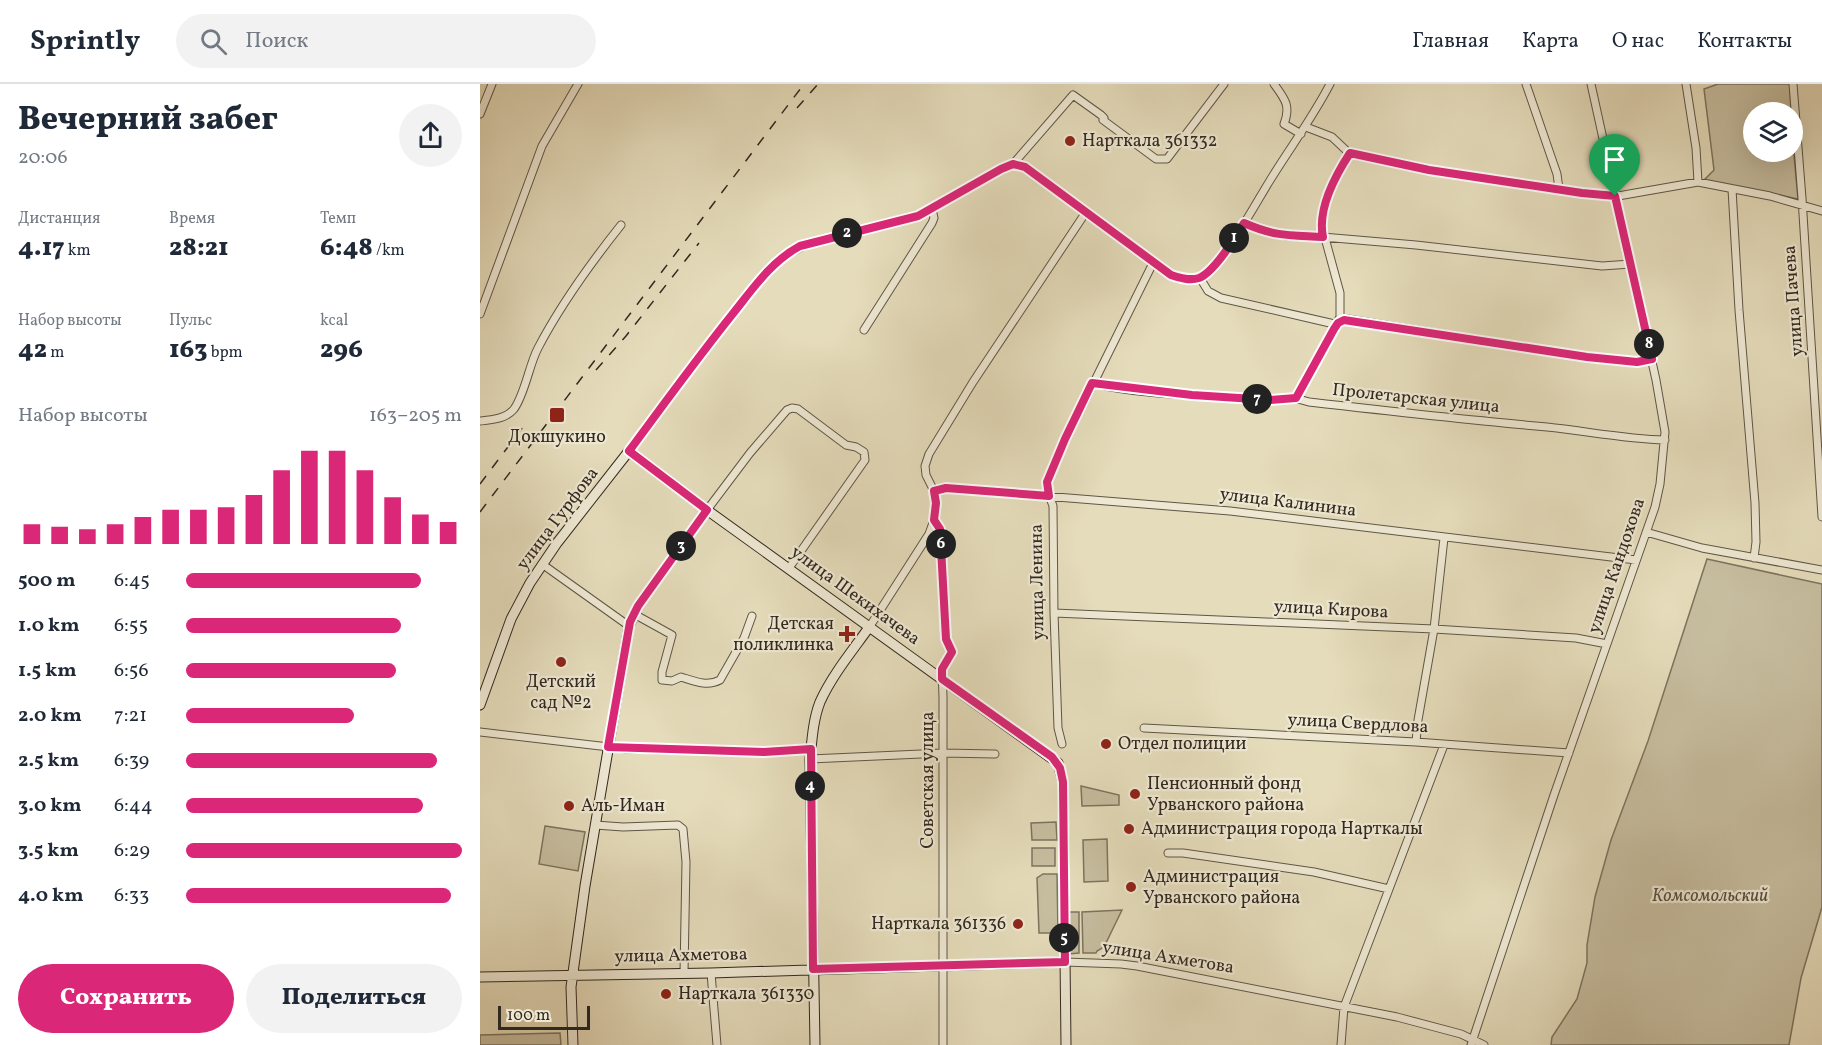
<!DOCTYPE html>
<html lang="ru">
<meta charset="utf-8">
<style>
body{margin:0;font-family:Vollkorn,serif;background:#f2f2f3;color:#1f2937;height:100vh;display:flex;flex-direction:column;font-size:22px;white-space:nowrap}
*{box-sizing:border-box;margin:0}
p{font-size:20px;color:#747a83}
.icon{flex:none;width:33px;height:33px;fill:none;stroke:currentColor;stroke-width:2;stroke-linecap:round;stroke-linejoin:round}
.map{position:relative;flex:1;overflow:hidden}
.sheet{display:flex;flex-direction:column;background:#fff;width:480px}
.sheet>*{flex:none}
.buttons{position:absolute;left:1263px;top:18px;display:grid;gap:12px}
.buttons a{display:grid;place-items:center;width:60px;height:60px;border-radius:50%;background:#fff;box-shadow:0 6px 24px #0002;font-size:30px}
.scale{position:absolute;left:18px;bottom:15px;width:92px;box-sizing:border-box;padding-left:6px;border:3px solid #32291f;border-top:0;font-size:16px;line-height:21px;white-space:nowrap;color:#32291f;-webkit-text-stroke:4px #eee8d3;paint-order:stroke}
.pin{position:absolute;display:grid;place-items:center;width:51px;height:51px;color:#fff;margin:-62px -26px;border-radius:50% 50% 50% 0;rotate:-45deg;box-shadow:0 0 6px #0007}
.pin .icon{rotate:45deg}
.km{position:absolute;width:30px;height:30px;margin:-15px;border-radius:50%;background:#222;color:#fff;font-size:16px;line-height:30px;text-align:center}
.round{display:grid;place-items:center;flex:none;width:63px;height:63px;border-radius:32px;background:#f2f2f3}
.summary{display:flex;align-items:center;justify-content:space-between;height:102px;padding:0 18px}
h1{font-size:33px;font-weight:800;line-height:45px}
.figures{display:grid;grid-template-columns:repeat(3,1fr);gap:9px;height:102px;padding:6px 18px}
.figures div{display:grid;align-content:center}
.figures b{font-size:26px;font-weight:800}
.figures small{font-size:16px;font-weight:400}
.figures p{font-size:16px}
.chart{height:168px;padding:12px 18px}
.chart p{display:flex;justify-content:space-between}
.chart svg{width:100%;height:108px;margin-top:6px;stroke:#db2777;stroke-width:6}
.primary-button{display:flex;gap:12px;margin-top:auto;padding:12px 18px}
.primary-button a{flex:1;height:69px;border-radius:36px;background:#db2777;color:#fff;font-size:24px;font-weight:800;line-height:69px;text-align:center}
.primary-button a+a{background:#f2f2f3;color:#1f2937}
ul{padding:0 18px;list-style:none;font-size:20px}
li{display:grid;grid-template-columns:96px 72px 1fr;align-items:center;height:45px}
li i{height:15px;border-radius:8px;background:#db2777}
header{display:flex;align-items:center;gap:36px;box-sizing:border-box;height:84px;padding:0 30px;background:#fff;border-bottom:2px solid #e0e1e3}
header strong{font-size:28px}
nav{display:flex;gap:33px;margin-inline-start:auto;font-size:21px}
.search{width:420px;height:54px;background:#f2f2f3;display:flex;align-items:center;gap:15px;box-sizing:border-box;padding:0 21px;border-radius:33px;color:#747a83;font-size:22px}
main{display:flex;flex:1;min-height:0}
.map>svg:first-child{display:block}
</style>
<header>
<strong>Sprintly</strong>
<div class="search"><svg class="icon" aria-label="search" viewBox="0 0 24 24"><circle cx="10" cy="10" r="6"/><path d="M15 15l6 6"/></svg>Поиск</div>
<nav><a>Главная</a><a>Карта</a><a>О нас</a><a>Контакты</a></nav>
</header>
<main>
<section class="sheet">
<div class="summary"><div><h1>Вечерний забег</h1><p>20:06</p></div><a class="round"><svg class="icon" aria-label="share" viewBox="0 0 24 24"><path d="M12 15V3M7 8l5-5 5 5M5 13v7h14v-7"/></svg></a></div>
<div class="figures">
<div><p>Дистанция</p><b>4.17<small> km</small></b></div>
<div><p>Время</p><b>28:21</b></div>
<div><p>Темп</p><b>6:48<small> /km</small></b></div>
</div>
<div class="figures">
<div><p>Набор высоты</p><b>42<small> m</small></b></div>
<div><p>Пульс</p><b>163<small> bpm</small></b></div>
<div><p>kcal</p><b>296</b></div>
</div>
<div class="chart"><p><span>Набор высоты</span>163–205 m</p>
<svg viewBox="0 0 160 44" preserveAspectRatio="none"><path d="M5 44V36M15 44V37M25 44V38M35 44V36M45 44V33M55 44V30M65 44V30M75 44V29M85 44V24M95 44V14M105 44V6M115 44V6M125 44V14M135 44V25M145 44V32M155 44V35"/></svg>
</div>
<ul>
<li><b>500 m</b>6:45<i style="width:85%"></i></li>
<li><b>1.0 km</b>6:55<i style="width:78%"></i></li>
<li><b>1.5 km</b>6:56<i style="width:76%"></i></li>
<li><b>2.0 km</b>7:21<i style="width:61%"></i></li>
<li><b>2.5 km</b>6:39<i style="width:91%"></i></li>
<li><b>3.0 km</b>6:44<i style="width:86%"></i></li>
<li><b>3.5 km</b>6:29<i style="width:100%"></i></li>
<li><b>4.0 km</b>6:33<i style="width:96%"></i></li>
</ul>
<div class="primary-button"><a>Сохранить</a><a>Поделиться</a></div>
</section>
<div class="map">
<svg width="1342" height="961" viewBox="0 0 1342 961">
<rect width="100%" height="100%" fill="#e5dcbb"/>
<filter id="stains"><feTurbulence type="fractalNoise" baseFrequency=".00333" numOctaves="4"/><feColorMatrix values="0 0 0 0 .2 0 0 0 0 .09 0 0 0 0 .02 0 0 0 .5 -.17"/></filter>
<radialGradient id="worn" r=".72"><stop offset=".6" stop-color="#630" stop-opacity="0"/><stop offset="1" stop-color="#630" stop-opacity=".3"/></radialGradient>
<!-- green -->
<path fill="#c7bea0" stroke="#7c7460" stroke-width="1.5" d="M1238,0h72l1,28h-37v40h38l1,-8 5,55 -94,-19 10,-10 -10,-81z
M1227,475l115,25v323l-21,71 -12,67h-238l1,-8 25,-38 10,-36v-18l8,-48 16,-57 37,-99z
M601,702l38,9v10l-37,1z
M576,738l1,18h-25l-1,-17z
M65,742l40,6 -7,39 -39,-7z
M627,755l1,42 -24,1 -1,-42z
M552,764h23v18h-23z
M563,790h14l1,59h-19l-2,-55z
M642,826l-18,37 -7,4 -1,2h-13l-1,-41z
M588,828h11v41l-10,1z
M80,949l1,12h-81v-10z"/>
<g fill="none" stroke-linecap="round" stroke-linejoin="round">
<!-- street casing -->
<g stroke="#5f5646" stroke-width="9">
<path id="street" d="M794,0c11,15 17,22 10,40l17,10
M1046,0l31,90 2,15
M1206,0l10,64 2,34
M1313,0l9,114 20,319
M0,30l12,-30
M826,43l26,10 18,17 79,16 153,23 36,3 80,-14 72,14 52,15
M533,80l60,-69 28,20 3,3 -1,2 53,39h11l57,-75
M1252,105l7,121 16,193 1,39 -2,16
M764,139l17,7 26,6h24l105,9 186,21 29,-2
M720,194l8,13 13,7 109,25 4,1 14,-5 239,38 50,5 15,-3
M0,230l62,-168 36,-62
M384,246l68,-107 2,-5 -2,-9
M612,299c54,13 112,12 167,16 17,1 34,-3 50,3 79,9 158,18 238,25 39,4 78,12 118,13
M816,314l44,-81v-24l-18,-66 3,-22 8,-23 17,-28
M0,337c11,-1 26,-2 34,-12 11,-15 15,-44 24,-61 23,-44 52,-84 83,-123
M149,367l93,-124 40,-49 21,-21 26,-14 109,-27 90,-51h12l5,2 146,108c10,3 21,7 31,1 20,-10 54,-73 67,-94 20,-33 43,-63 61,-98
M454,407l12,-3 284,23 406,49
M227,426l43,-57 37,-43 5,-2 6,1 48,36 10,2 8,5 1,8 -76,108
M454,436l6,9 6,110 6,13 -10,17 1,28v348
M1166,448l56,16 120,22
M62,480l87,62
M574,529l380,16 142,9 31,6
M154,530l38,21 -10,37v8l10,1 9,-4c13,4 26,10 39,3l24,-42 8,-22
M390,542l59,-92 5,-14 2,-17 -2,-12 -8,-16 -1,-9 4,-12 44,-72 113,-170
M664,644l272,14 153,11
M0,648l146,17 138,3 47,-3
M936,658l2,-22 16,-91 10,-91
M582,660l-4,-16 -4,-115 -1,-107 -6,-16v-8l7,-19 99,-200
M330,675l133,-6 52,1
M115,741l28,2 55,-2 5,4 3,33 -2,111
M688,769h15l131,19 75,17
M585,878l56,2 16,2 260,51 64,17 23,11
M231,889l6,72
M861,961l3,-38 100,-262
M991,961l83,-250 101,-288 5,-23 5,-52 -9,-52 -65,-296"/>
</g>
<!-- secondary casing -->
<g stroke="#32291f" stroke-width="11">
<path id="secondary" d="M0,621l31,-86 19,-36 27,-40 72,-92 78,59 351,253 5,19 3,263
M0,893l231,-4 354,-11
M93,961l-2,-58 14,-101 44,-260 9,-20 69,-96
M335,961l-5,-286c2,-19 3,-39 10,-57 12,-27 33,-52 50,-76"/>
</g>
<!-- street -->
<use href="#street" stroke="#eee8d3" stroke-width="7"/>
<!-- secondary -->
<use href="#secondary" stroke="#eee8d3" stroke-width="9"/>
<!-- rail -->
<path stroke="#32291f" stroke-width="1.5" stroke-dasharray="10 10" stroke-linecap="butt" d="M317,24l21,-24
M116,286l30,-34 73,-93
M0,400l46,-61
M0,428l324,-428"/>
</g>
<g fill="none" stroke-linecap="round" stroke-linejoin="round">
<!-- route casing -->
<g stroke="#fff" stroke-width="12">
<path id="route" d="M870,69l79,17 153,23 33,3 37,163 -15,3 -50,-5 -243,-37 -6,3 -4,6 -38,69 -26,2 -78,-5 -100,-12 -27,56 -18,43 2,14 -103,-8 -12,3 2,12 -2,17 6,9 6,110 6,13 -10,17v10l110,78 8,11 3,14 2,180 -252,7 -2,-220 -47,3 -156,-5 22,-125 8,-16 69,-96 -78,-59c35,-47 69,-94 106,-140 19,-24 37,-50 65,-65l118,-30 83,-47 12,-5 12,3 146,108c9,3 19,6 28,3 15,-6 37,-41 45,-55 32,14 46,12 79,14 -6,-28 12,-61 27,-84z"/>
</g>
<!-- route -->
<use href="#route" stroke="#db2777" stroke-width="8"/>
</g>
<!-- markers -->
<g fill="#8f2418" stroke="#eee8d3" stroke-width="2">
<circle cx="590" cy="57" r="6"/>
<rect x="69" y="323" width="16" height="16" rx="3"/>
<path d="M364 541h6v6h6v6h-6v6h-6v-6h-6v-6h6z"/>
<circle cx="81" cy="578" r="6"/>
<circle cx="626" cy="660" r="6"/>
<circle cx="655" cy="710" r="6"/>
<circle cx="89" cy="722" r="6"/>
<circle cx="649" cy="745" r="6"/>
<circle cx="651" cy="803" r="6"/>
<circle cx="538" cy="840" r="6"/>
<circle cx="186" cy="910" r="6"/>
</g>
<g text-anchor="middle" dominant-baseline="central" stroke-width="4.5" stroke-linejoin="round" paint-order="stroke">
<!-- poi labels -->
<g font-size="18" fill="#32291f" stroke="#eee8d3" text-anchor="start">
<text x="602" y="57">Нарткала 361332</text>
<text x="77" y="353" text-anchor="middle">Докшукино</text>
<text x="354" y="540" text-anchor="end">Детская<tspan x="354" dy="21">поликлинка</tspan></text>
<text x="81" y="598" text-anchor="middle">Детский<tspan x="81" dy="21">сад №2</tspan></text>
<text x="638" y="660">Отдел полиции</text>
<text x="667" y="700">Пенсионный фонд<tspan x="667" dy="21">Урванского района</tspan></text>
<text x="101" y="722">Аль-Иман</text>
<text x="661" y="745">Администрация города Нарткалы</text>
<text x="663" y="793">Администрация<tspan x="663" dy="21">Урванского района</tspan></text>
<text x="526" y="840" text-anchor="end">Нарткала 361336</text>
<text x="198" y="910">Нарткала 361330</text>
</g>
<!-- street labels -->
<g font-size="18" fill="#32291f" stroke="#eee8d3">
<text transform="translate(1314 217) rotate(-94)">улица Пачева</text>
<text transform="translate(936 315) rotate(6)">Пролетарская улица</text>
<text transform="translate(808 419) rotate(7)">улица Калинина</text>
<text transform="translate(78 435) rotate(-53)">улица Гурфова</text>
<text transform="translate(1137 482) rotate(-71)">улица Кандохова</text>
<text transform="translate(558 498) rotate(-91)">улица Ленина</text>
<text transform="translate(375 512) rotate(36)">улица Шекихачева</text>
<text transform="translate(851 526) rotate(3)">улица Кирова</text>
<text transform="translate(878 640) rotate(3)">улица Свердлова</text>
<text transform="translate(448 696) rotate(-90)">Советская улица</text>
<text transform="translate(201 872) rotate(-1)">улица Ахметова</text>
<text transform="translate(688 874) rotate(9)">улица Ахметова</text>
</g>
<!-- park labels -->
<g font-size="18" font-style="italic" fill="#574e3f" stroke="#eee8d3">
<text x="1230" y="812">Комсомольский</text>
</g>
</g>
<rect width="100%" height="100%" filter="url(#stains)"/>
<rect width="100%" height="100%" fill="url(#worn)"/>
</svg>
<div class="buttons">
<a><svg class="icon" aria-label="layers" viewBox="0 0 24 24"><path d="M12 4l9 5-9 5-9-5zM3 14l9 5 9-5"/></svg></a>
</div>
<div class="scale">100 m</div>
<div class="pin" style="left:1135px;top:112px;background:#1e9e55"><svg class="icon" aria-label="arrive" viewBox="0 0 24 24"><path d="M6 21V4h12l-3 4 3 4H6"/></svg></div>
<b class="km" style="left:754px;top:154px">1</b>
<b class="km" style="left:367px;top:149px">2</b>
<b class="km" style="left:201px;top:462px">3</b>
<b class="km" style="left:330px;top:702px">4</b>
<b class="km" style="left:584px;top:854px">5</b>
<b class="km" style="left:461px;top:460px">6</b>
<b class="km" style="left:777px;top:315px">7</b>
<b class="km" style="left:1169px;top:260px">8</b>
</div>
</main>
